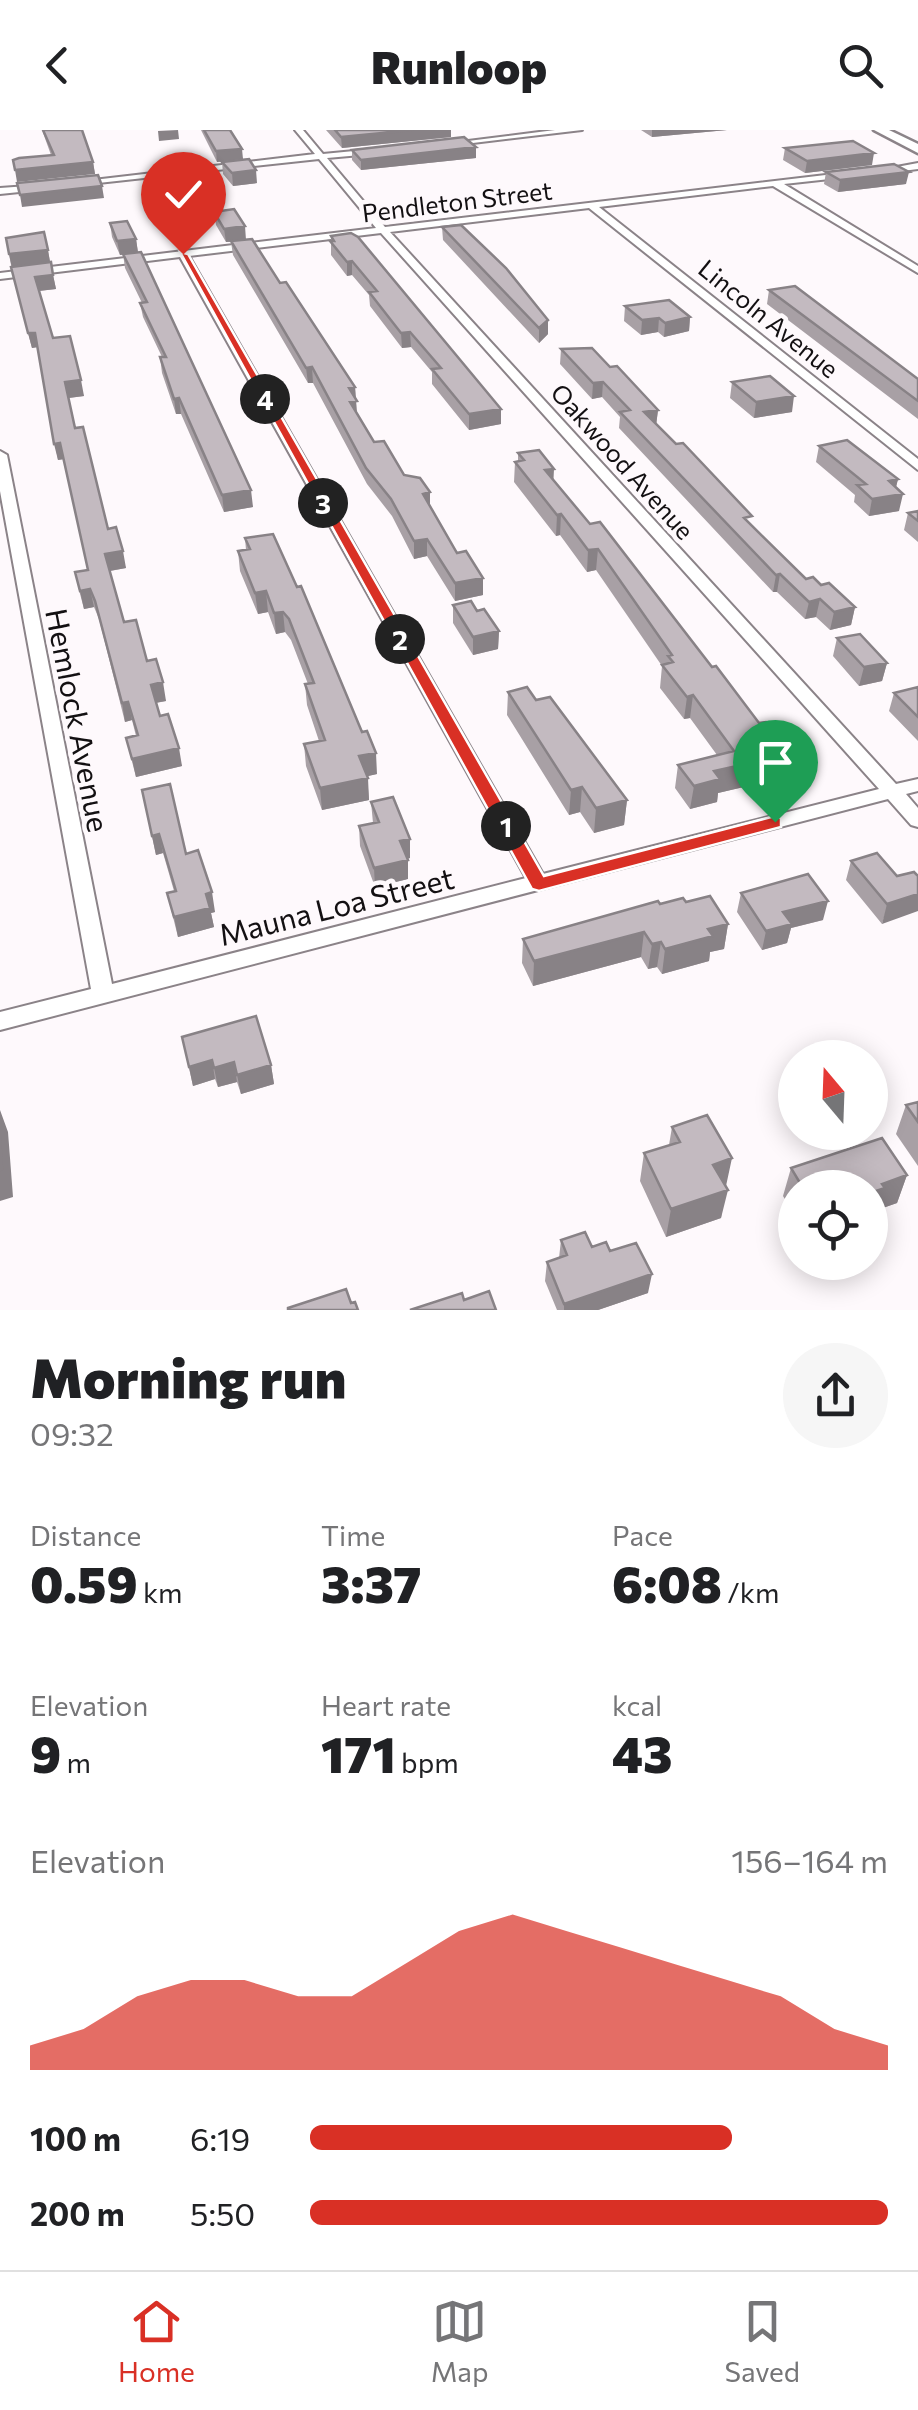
<!DOCTYPE html>
<meta charset="utf-8">
<style>
body{margin:0;font-family:Commissioner,sans-serif;background:#f6f6f6;color:#202124;height:100vh;display:flex;flex-direction:column;font-size:38px;white-space:nowrap}
*{box-sizing:border-box;margin:0}
p{font-size:32px;color:#757577}
.icon{flex:none;width:55px;height:55px;fill:none;stroke:currentColor;stroke-width:2;stroke-linecap:round;stroke-linejoin:round}
.map{position:relative;height:1180px;overflow:hidden}
.drawer{display:flex;flex-direction:column;background:#fff;flex:1}
.drawer>*{flex:none}
.needle{width:65px;rotate:341deg}
.fabs{position:absolute;left:778px;top:910px;display:grid;gap:20px}
.fabs a{display:grid;place-items:center;width:110px;height:110px;border-radius:50%;background:#fff;box-shadow:0 5px 25px #0003;font-size:50px}
.pin{position:absolute;display:grid;place-items:center;width:85px;height:85px;color:#fff;margin:-102px -42px;border-radius:50% 50% 50% 0;rotate:-45deg;box-shadow:0 0 10px #0007}
.pin .icon{rotate:45deg}
.km{position:absolute;width:50px;height:50px;margin:-25px;border-radius:50%;background:#222;color:#fff;font-size:28px;line-height:50px;text-align:center}
.round{display:grid;place-items:center;flex:none;width:105px;height:105px;border-radius:52px;background:#f6f6f6}
.head{display:flex;align-items:center;justify-content:space-between;height:170px;padding:0 30px}
h1{font-size:55px;font-weight:800;line-height:75px}
.figures{display:grid;grid-template-columns:repeat(3,1fr);gap:15px;height:170px;padding:10px 30px}
.figures div{display:grid;align-content:center}
.figures b{font-size:50px;font-weight:800}
.figures small{font-size:28px;font-weight:400}
.figures p{font-size:28px}
.chart{height:280px;padding:20px 30px}
.chart p{display:flex;justify-content:space-between}
.chart svg{width:100%;height:180px;margin-top:10px;fill:#d93025;opacity:.7}
ul{padding:0 30px;list-style:none;font-size:32px}
li{display:grid;grid-template-columns:160px 120px 1fr;align-items:center;height:75px}
li i{height:25px;border-radius:12px;background:#d93025}
header{display:flex;justify-content:space-between;align-items:center;height:130px;padding:0 30px;background:#fff;font-size:45px;font-weight:800}
.tab-bar{display:flex;justify-content:space-around;align-items:center;height:140px;border-top:2px solid #e0e0e0;background:#fff;font-size:28px;color:#757577}
.tab-bar a{display:grid;justify-items:center;gap:5px}
.tab-bar .active{color:#d93025}
.map>svg:first-child{display:block}
</style>
<header><svg class="icon" aria-label="back" viewBox="0 0 24 24"><path d="M15 5l-7 7 7 7"/></svg>Runloop<svg class="icon" aria-label="search" viewBox="0 0 24 24"><circle cx="10" cy="10" r="6"/><path d="M15 15l6 6"/></svg></header>
<div class="map">
<svg width="918" height="1180" viewBox="0 0 918 1180">
<rect width="100%" height="100%" fill="#fef9fc"/>
<g fill="none" stroke-linecap="round" stroke-linejoin="round">
<!-- street casing -->
<g stroke="#8b8388" stroke-width="4">
<path id="street" d="M295,0h8l20,24 52,-5 -3,5 -45,4 58,69 466,-55 -3,5 -64,7 134,82v7l-145,-87 -174,21 319,252v11l-329,-262 -199,24 506,552 22,-5v12l-12,3 12,14v19l-7,-2 -23,-26 -888,231v-18l91,-23 -91,-498v-40l7,4 105,529 414,-106 -346,-621 -180,22v-6l376,-45 -57,-69 -239,26 -4,-3 239,-28zM381,103l498,556 -336,85 -354,-618z
M555,0h27l-134,16 -4,-2z
M918,33v6l-39,5 -4,-3z
M42,55l-3,5 -39,4v-6z"/>
</g>
<!-- secondary casing -->
<g stroke="#8b8388" stroke-width="5">
<path id="secondary" d="M874,0h15l29,14v9z"/>
</g>
<!-- street -->
<use href="#street" fill="#fff" fill-rule="evenodd"/>
<!-- secondary -->
<use href="#secondary" fill="#fff" fill-rule="evenodd"/>
</g>
<!-- wall -->
<path fill="#a8a0a5" d="M42,0h40l11,32 2,12 -44,-19z
M201,0h29l13,29 -26,3z
M326,0h125v7l-109,11z
M641,0h86l-75,7z
M476,17v11l-115,12 -9,-10v-10z
M785,18l87,17 -67,8 -22,-13z
M222,32l35,21 -24,3 -10,-12z
M826,42l80,12 -68,8 -14,-8z
M214,82l32,27 34,44 75,104 2,26 17,29 30,33 26,17v15l53,88 -28,6 -28,-45 -13,3 -22,-43 -25,-32 -54,-101h-5l-75,-128 -2,-13h-5l-10,-17z
M110,93l26,16 2,13 115,255 -29,5 -43,-98h-5l-14,-41 -2,-16h2l-19,-40 -3,-14h2l-17,-35 -2,-14 -3,1 -8,-18z
M442,97l106,107 -9,9 -96,-103z
M44,102l12,57 -17,2 14,47 31,58 -15,2 6,30 33,101 18,39 -16,3 14,51 23,39 19,40 -10,2 4,13 22,50 -46,11 -10,-39 10,-2 -4,-16 -7,2 -26,-103 -5,-12 -10,2 -5,-19 -4,-18 13,-2 -24,-111 -6,1 -21,-113 -5,1 -18,-67 -8,-43z
M331,106l170,173v15l-32,6 -37,-46v-12l-21,-25 -9,1 -32,-42 -1,-11 -17,-20 -5,1 -16,-21z
M769,160l149,89v40l-151,-115z
M625,176l65,11 -1,14 -25,6 -6,-5 -17,3 -17,-14z
M561,219l49,18 48,43 -2,15 94,99 56,55 15,6 34,22 -4,18 -21,5 -14,-13 -11,2 -28,-27h-4l-154,-164 1,-11 -18,-20 -10,2 -32,-35z
M732,252l60,30 -38,6 -24,-20z
M819,316l79,33 -2,8 3,24 -30,5 -15,-14 1,-7 -39,-33z
M518,323l35,27 206,243 32,31 -5,23 -68,16 -1,9 -27,7 -15,-21 3,-23 39,-10 -27,-37 -6,1 -24,-31 2,-22 -66,-96 -9,2 -27,-37 -4,1 -42,-54 1,-20 3,-1z
M918,381v31l-14,-12 4,-17z
M245,408l132,236 -10,2 2,24 -47,10 -16,-44 -2,-22 15,-3 -12,-36 -2,-21h3l-17,-44 -6,-8 -9,2 -8,-22 -10,2 -18,-43 -2,-20 8,-1z
M453,475l24,6 22,20 -1,18 -25,6 -20,-32z
M837,508l50,25 -5,18 -23,5 -26,-30z
M918,557v54l-29,-30 5,-18z
M508,562l28,8 91,100 -3,25 -30,8 -14,-21 -11,3 -62,-100z
M142,660l44,64 29,58 -4,1 3,14 -36,10 -11,-44 7,-2 -11,-38 -7,2z
M371,672l39,56 -3,1 1,20 -33,8 -15,-41 -1,-20 14,-3z
M851,731l46,15 -15,48 -36,-44z
M741,763l82,27 -32,8 -4,15 -25,7 -25,-38z
M686,772l42,22 -4,25 -14,3 -1,9 -47,13 -5,-7 -9,2 -7,-12 -108,29 -11,-23 1,-24 137,-35z
M182,907l89,28 3,19 -33,10 -4,-12 -19,5 -3,-8 -22,7z
M918,972v64l-22,-32 10,-29z
M672,997l54,59 -5,32 -55,19 -26,-56 4,-28 25,-8z
M882,1008l25,37 -10,28 -20,7 -2,6 -5,2v-30h-75v28l-12,-20 8,-28z
M561,1110l31,7 56,46 -50,17h-41l-12,-29 2,-19 12,-4z"/>
<!-- shaded-wall -->
<path fill="#888286" d="M178,0l1,9 -20,2 -1,-10z
M413,0h38v7l-109,11 -1,-11z
M652,0h75l-75,7z
M476,17v11l-115,12v-10z
M242,19l1,10 -26,3 -1,-11z
M874,23l-2,12 -67,8 2,-12z
M93,32l2,12 -78,8 -2,-12z
M256,40l1,13 -24,3 -1,-13z
M909,42l-3,12 -68,8 2,-12z
M102,56l2,12 -82,9 -2,-12z
M245,96l1,14 -20,2 -2,-13z
M136,109l2,14 -18,2 -3,-14z
M48,120l2,13 -38,5 -3,-14z
M352,131v14l-5,1v-14z
M53,145l3,14 -18,2 -3,-14z
M690,187l-1,14 -25,6 1,-14z
M659,188l-1,14 -17,3 1,-15z
M548,190v14l-9,9v-15z
M410,202l1,15 -9,1 -1,-15z
M28,203h7l3,14 -6,1z
M312,237l1,16h-5l-2,-15z
M81,250l3,16 -16,2 -3,-16z
M603,252l-1,15 -10,2 1,-16z
M355,257l2,30 -6,1 -2,-30z
M794,266l-2,16 -38,6 2,-16z
M179,268l2,16h-5l-2,-15z
M501,279v15l-32,6v-16z
M658,280l-2,16 -12,-14z
M60,313l4,16 -6,1 -4,-16z
M554,339l-1,20 -8,-19z
M898,349l-4,16 9,-1 -4,17 -30,5 3,-17 17,-18z
M251,360l2,17 -29,5 -2,-17z
M430,362v17l-7,-15z
M561,384l-1,21 -4,1 1,-21z
M427,409v17l-13,3v-18z
M598,419l-2,21 -9,2 1,-22z
M123,421l3,17 -17,3 -4,-17z
M780,444l-3,18h-4l3,-17z
M483,448v17l-28,6v-18z
M90,459l4,18 -10,2 -4,-18z
M266,461l2,21 -10,2 -3,-21z
M820,469l-4,18 -11,2 4,-17z
M855,477l-4,18 -21,5 4,-18z
M283,482l2,20 -9,2 -2,-21z
M499,501l-1,18 -25,6v-18z
M887,533l-5,18 -23,5 5,-19z
M163,552l3,19 -12,2 -3,-18z
M693,565l-3,23 -6,1 3,-22z
M128,572l4,18 -7,2 -3,-19z
M179,618l3,18 -46,11 -4,-18z
M376,623l1,21 -17,4 -1,-22z
M791,624l-5,23 -68,16 -1,9 -27,7 4,-23 20,-15z
M368,648l1,22 -47,10 -2,-22z
M582,657l-2,25 -11,3 2,-25z
M627,670l-3,25 -30,8 2,-25z
M159,704l4,19 -7,2 -4,-19z
M410,709v19l-10,2v-19z
M408,730v19l-33,8 -1,-19z
M212,762l3,20 -4,1 3,14 -36,10 -4,-20 32,-23z
M918,764v17l-36,13 5,-20z
M828,771l-5,19 -32,8 -4,15 -25,7 4,-19 17,-19z
M728,794l-4,25 -14,3 -1,9 -47,13 3,-25 43,-20z
M644,802l-3,25 -108,29 1,-25z
M661,812l-4,25 -9,2 4,-25z
M212,930l3,19 -22,7 -4,-19z
M234,932l3,20 -19,5 -4,-19z
M271,935l3,19 -33,10 -4,-19z
M0,980l8,22 5,65 -13,4z
M732,1028l-6,28 -13,-21z
M907,1045l-10,28 -20,7 -2,6 -5,2v-25l12,-9z
M728,1060l-7,28 -55,19 5,-28z
M652,1144l-4,19 -50,17h-34v-6z"/>
<!-- building -->
<path fill="#c3bac0" stroke="#888286" stroke-width="2.5" d="M43,0h39l11,32 -78,8 -2,-10 6,-2 35,-3z
M204,0h26l12,19 -26,2z
M335,0h78l-72,7z
M464,7l12,10 -115,13 -9,-10z
M853,11l21,12 -67,8 -22,-13z
M249,29l7,11 -24,3 -10,-11z
M894,34l15,8 -69,8 -14,-8z
M98,45l4,11 -82,9 -3,-12z
M234,79l11,17 -21,3 -10,-17z
M127,91l9,18 -19,2 -7,-18z
M461,95l45,43 42,52 -9,8 -97,-101z
M44,102l4,18 -39,4 -3,-16z
M351,103l7,4 143,172 -32,5 -37,-45 9,-1 -31,-36 -9,1 -32,-41 8,-1 -25,-30 -5,1 -17,-21h4l-3,-5z
M252,109l28,44 6,-1 69,105 -6,1 8,13 -7,1 24,40 10,-1 20,34 16,3 10,14 -7,2 34,59 9,-2 17,27 -28,5 -28,-44 -13,2 -23,-42 -25,-31 -54,-101 -6,1 -75,-127z
M141,122l110,238 -29,5 -43,-97 -5,1 -14,-42h6l-26,-54 7,-1 -24,-48z
M51,132l2,13 -18,2 18,61 17,-2 11,44 -16,2 10,46 8,-1 25,102 8,-2 7,24 -18,3 19,68 12,-2 11,41 9,-2 7,23 -12,3 9,31 8,-2 11,34 -47,11 -6,-21 12,-3 -10,-33 -6,1 -27,-102 -5,-12 -10,2 -5,-19 13,-2 -28,-127 -6,1 -19,-111h-7l-17,-66z
M795,156l123,93v22l-149,-111z
M669,170l21,17 -25,6 -6,-5 -17,2 -17,-14z
M592,218l18,19 7,-1 41,44 -14,2 32,32 7,-1 69,73 -8,2 62,61 7,-2 8,8 8,-2 26,24 -21,5 -14,-13 -11,3 -29,-28 -4,1 -156,-163 10,-2 -27,-28 -10,1 -32,-34z
M770,246l24,20 -38,6 -24,-20z
M847,310l51,39 -9,2 14,13 -31,5 -15,-14 9,-1 -47,-38z
M539,320l15,19 -9,1 45,54 10,-2 112,145 4,-1 43,57 7,-1 25,32 -77,17 6,8 -26,7 -16,-21 56,-14 -41,-56 -6,2 -25,-32 11,-3 -5,-6 4,-1 -74,-106 -10,1 -27,-36 -4,1 -42,-53 9,-2 -6,-7z
M918,381v10l-10,-8z
M273,404l24,53 4,-1 61,146 5,-1 9,22 -17,3 9,22 -48,10 -16,-44 21,-4 -20,-56 9,-1 -25,-64 -6,-7 -9,1 -8,-22 -11,2 -17,-42 12,-2 -5,-11z
M471,471l6,10 7,-2 15,22 -26,6 -20,-32z
M860,504l27,29 -23,4 -27,-29z
M527,557l9,13 14,-3 77,103 -31,8 -14,-21 -11,3 -63,-98z
M918,557v30l-24,-24z
M170,654l16,70 12,-4 14,42 -6,2 4,14 -36,9 -7,-24 9,-2 -17,-57 -7,2 -10,-46z
M393,667l17,42 -10,2 8,19 -34,8 -15,-42 20,-4 -8,-20z
M877,723l20,23 17,-4 4,4v18l-31,10 -36,-43z
M808,744l20,27 -45,11 9,12 -26,7 -25,-38z
M710,766l18,28 -20,5 5,7 -48,13 -4,-7 -9,2 -8,-12 -110,29 -11,-22 135,-38 2,3 23,-6 3,4z
M256,886l15,49 -34,10 -3,-13 -20,6 -2,-8 -23,7 -7,-30z
M918,972v20l-12,-17z
M707,985l25,43 -19,7 15,25 -57,19 -27,-56 36,-11 -8,-15z
M0,1007l2,32 -2,1z
M882,1008l25,37 -25,9 3,4 -15,5v-5h-67l-12,-20z
M585,1102l7,15 14,-5 4,9 26,-8 16,31 -88,30 -17,-42 20,-7 -6,-15z
M346,1159l5,14 4,-1 3,8h-70v-2z
M489,1161l7,19h-86l52,-17 2,7z"/>
<!-- route -->
<path fill="#d93025" stroke="#fff" stroke-width="2.5" d="M180,122l8,2 356,622 231,-60 6,2v9l-242,64 -7,-2z"/>
<g text-anchor="middle" dominant-baseline="central" stroke-width="9" stroke-linejoin="round" paint-order="stroke">
<!-- far-street labels -->
<g font-size="25" fill="#131012" stroke="#fef9fc">
<text transform="translate(457 71) rotate(-7)">Pendleton Street</text>
<text transform="translate(769 188) rotate(39)">Lincoln Avenue</text>
<text transform="translate(623 331) rotate(48)">Oakwood Avenue</text>
</g>
<!-- street labels -->
<g font-size="30" fill="#131012" stroke="#fef9fc">
<text transform="translate(79 590) rotate(79)">Hemlock Avenue</text>
<text transform="translate(336 775) rotate(-14)">Mauna Loa Street</text>
</g>
</g>
</svg>
<div class="fabs">
<a><svg class="needle" viewBox="-14 -14 28 28"><path d="M0-13l5 13h-10z" fill="#e53935"/><path d="M0 13l5-13h-10z" fill="#757577"/></svg></a>
<a><svg class="icon" aria-label="locate" viewBox="0 0 24 24"><circle cx="12" cy="12" r="6"/><path d="M12 2v4M12 18v4M2 12h4M18 12h4"/></svg></a>
</div>
<div class="pin" style="left:775px;top:692px;background:#1e9e55"><svg class="icon" aria-label="arrive" viewBox="0 0 24 24"><path d="M6 21V4h12l-3 4 3 4H6"/></svg></div>
<div class="pin" style="left:183px;top:124px;background:#d93025"><svg class="icon" aria-label="check" viewBox="0 0 24 24"><path d="M5 12l5 5 9-10"/></svg></div>
<b class="km" style="left:506px;top:696px">1</b>
<b class="km" style="left:400px;top:509px">2</b>
<b class="km" style="left:323px;top:373px">3</b>
<b class="km" style="left:265px;top:269px">4</b>
</div>
<section class="drawer">
<div class="head"><div><h1>Morning run</h1><p>09:32</p></div><a class="round"><svg class="icon" aria-label="share" viewBox="0 0 24 24"><path d="M12 15V3M7 8l5-5 5 5M5 13v7h14v-7"/></svg></a></div>
<div class="figures">
<div><p>Distance</p><b>0.59<small> km</small></b></div>
<div><p>Time</p><b>3:37</b></div>
<div><p>Pace</p><b>6:08<small> /km</small></b></div>
</div>
<div class="figures">
<div><p>Elevation</p><b>9<small> m</small></b></div>
<div><p>Heart rate</p><b>171<small> bpm</small></b></div>
<div><p>kcal</p><b>43</b></div>
</div>
<div class="chart"><p><span>Elevation</span>156–164 m</p>
<svg viewBox="0 0 160 44" preserveAspectRatio="none"><path d="M0 44V38L10 34L20 26L30 22L40 22L50 26L60 26L70 18L80 10L90 6L100 10L110 14L120 18L130 22L140 26L150 34L160 38V44z"/></svg>
</div>
<ul>
<li><b>100 m</b>6:19<i style="width:73%"></i></li>
<li><b>200 m</b>5:50<i style="width:100%"></i></li>
</ul>
</section>
<nav class="tab-bar">
<a class="active"><svg class="icon" aria-label="home" viewBox="0 0 24 24"><path d="M3 11l9-7 9 7M6 9v11h12V9"/></svg>Home</a>
<a><svg class="icon" aria-label="map" viewBox="0 0 24 24"><path d="M3 6l6-2 6 2 6-2v14l-6 2-6-2-6 2zM9 4v14M15 6v14"/></svg>Map</a>
<a><svg class="icon" aria-label="saved" viewBox="0 0 24 24"><path d="M7 4h10v16l-5-4-5 4z"/></svg>Saved</a>
</nav>
